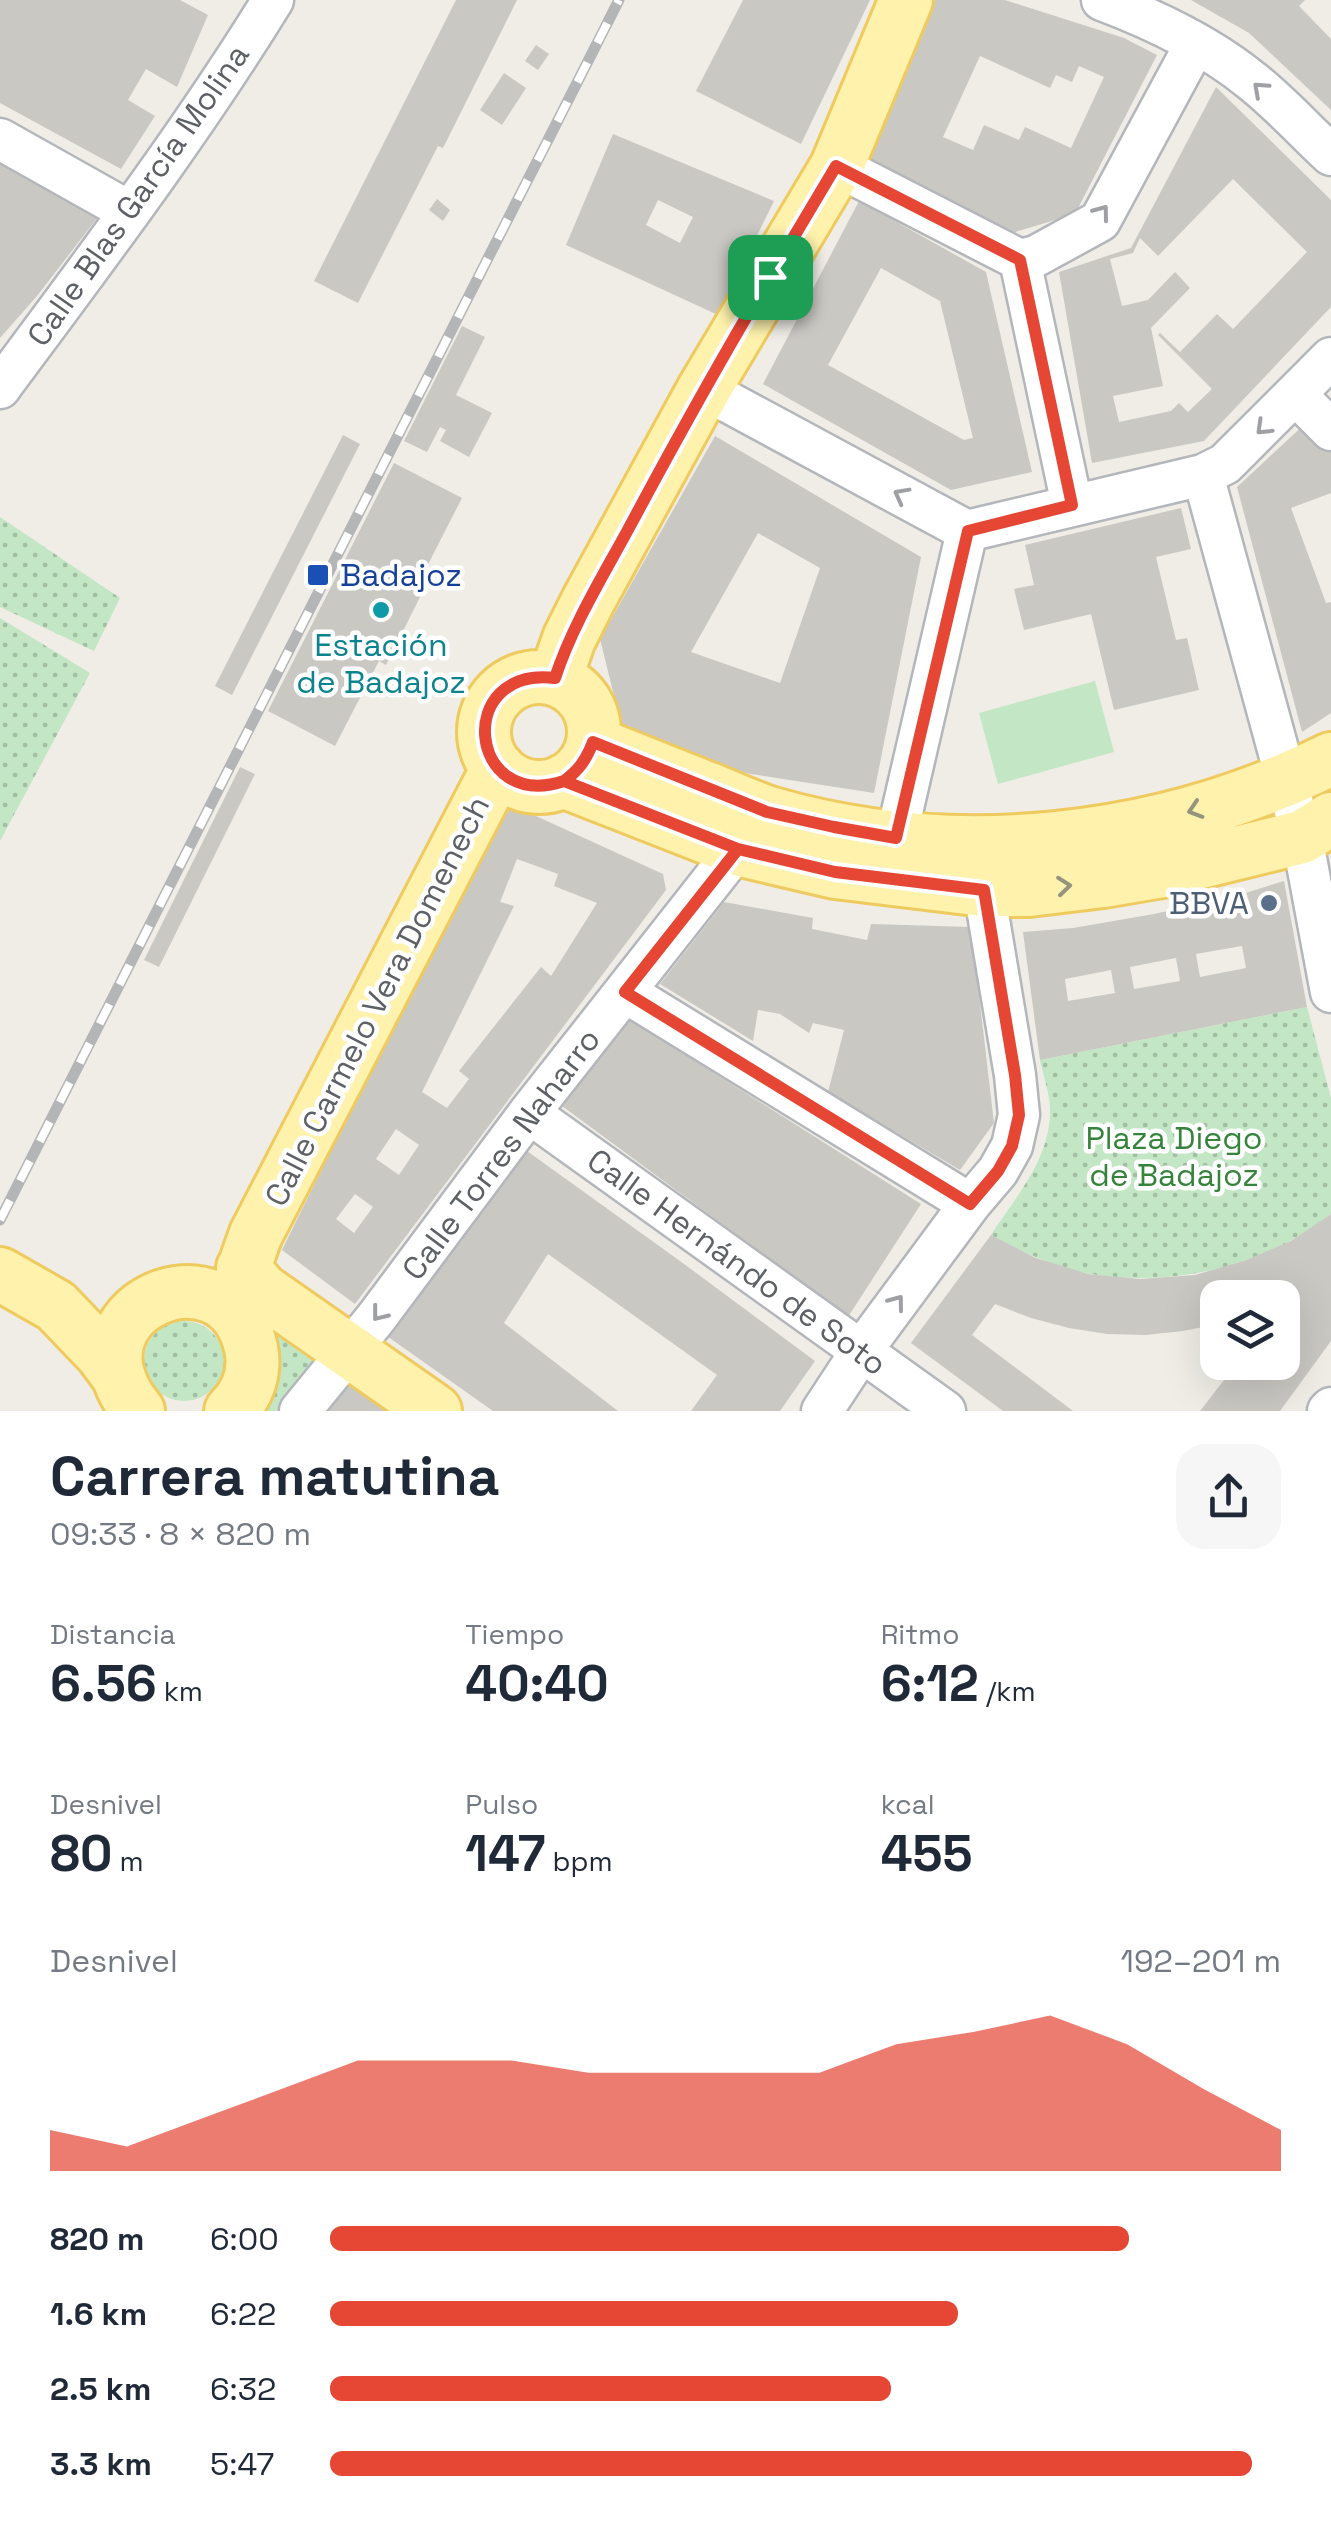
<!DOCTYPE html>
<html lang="es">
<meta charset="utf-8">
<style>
body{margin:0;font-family:"Space Grotesk",sans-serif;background:#f6f6f7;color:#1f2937;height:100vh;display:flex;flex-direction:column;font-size:38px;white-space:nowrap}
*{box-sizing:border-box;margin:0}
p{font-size:32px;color:#747a83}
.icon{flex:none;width:55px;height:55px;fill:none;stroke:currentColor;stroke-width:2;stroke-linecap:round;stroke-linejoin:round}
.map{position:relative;height:1411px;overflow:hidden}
.drawer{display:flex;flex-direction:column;background:#fff;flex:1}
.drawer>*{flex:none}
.fabs{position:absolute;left:1200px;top:1280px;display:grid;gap:20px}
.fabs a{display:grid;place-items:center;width:100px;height:100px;border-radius:20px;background:#fff;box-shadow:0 10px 40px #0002;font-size:50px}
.pin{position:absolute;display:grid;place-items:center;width:85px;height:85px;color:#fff;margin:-42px;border-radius:20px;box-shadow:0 5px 15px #0006}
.round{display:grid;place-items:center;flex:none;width:105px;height:105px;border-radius:30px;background:#f6f6f7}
.overview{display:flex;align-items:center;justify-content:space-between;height:170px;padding:0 50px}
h1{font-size:55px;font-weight:700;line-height:75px}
.metrics{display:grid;grid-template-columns:repeat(3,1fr);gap:15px;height:170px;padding:10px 50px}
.metrics div{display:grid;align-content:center}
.metrics b{font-size:50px;font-weight:700}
.metrics small{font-size:28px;font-weight:400}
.metrics p{font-size:28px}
.chart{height:280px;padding:20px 50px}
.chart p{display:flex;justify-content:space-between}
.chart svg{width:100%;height:180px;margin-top:10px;fill:#e64634;opacity:.7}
ul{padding:0 50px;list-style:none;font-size:32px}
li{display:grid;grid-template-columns:160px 120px 1fr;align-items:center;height:75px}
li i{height:25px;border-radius:12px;background:#e64634}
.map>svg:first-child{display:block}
</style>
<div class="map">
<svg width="1331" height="1411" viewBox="0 0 1331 1411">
<defs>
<pattern id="grass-dots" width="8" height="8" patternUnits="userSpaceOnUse" patternTransform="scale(2.5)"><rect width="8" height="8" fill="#c3e6c4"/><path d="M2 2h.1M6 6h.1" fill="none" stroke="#a2bea3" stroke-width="1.8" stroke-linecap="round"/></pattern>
</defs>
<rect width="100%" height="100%" fill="#efede6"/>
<!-- grass -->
<path fill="url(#grass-dots)" d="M0,517l120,81 -26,53 -94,-44z
M0,618l90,55 -90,168z
M1307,1007l24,91v116c-13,9 -25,18 -39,26 -60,33 -134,45 -201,34 -36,-5 -69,-23 -100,-39 26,-40 61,-78 59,-128 -1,-16 -7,-32 -10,-47z
M265,1311l61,45 -44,55h-19c24,-35 15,-63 2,-100z
M144 1361a40 40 0 1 1 80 0a40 40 0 1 1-80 0Z"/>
<!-- pitch -->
<path fill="#c3e6c4" d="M1095,681l19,71 -116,32 -19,-71z"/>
<!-- building -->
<path fill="#cac8c3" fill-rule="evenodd" d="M0,0h180l28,15 -31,72 -31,-18 -18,31 27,16 -34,53 -121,-66z
M456,0h61l-74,148 -5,-2 -80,157 -44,-22z
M743,0h127l-69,144 -105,-53z
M935,0h70l119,38 33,17 -82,159 -63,19 -142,-75zM980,56l70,32 6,-13 16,7 7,-16 25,11 -33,71 -46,-21 -6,13 -35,-15 -11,25 -30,-13z
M1191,0h114l-6,6 32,33v71l-82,-77z
M536,45l13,9 -11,16 -13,-9z
M504,73l22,15 -24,37 -22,-15z
M1216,87l115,113v107l-127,134 -112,22 -33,-191 72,-24zM1233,179l74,73 -74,77 -16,-15 -37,38 -20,-19 -2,2 54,54 -24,23 -9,-9 -8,8 -52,11 -6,-26 50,-10 -12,-58 39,-40 -15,-16 -27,28 -26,6 -12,-47 23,-6 7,-15 18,18z
M613,134l161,67 -56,114 -152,-70zM658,200l35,17 -13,26 -34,-18z
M0,163l98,54 -61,79 -37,42z
M437,199l13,11 -7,11 -14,-11z
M859,201l127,71 46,200 -81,18 -188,-106zM881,268l59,33 33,137 -9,2 -136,-75z
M462,326l23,11 -29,58 36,18 -23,44 -29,-16 6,-11 -6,-3 -13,25 -23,-11z
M1308,421l23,23v49l-40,15 35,95 5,-1v111l-29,19 -65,-245z
M343,435l17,9 -128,251 -17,-9z
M715,436l206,121 -47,236 -129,-20 -122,-41 -23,-93zM758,533l62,35 -40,115 -89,-31z
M394,463l68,35 -41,80 7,3 -42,84 -7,-4 -44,85 -67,-35z
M1181,508l10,41 -35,8 20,83 11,-2 12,52 -85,20 -23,-96 -67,16 -10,-41 20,-4 -9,-40z
M240,767l15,7 -96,193 -15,-7z
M503,801l160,73 3,16 -311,414 -73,-54zM517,859l41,15 -4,12 43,17 -46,73 -10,-9 -82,104 10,8 -22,29 -25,-16 92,-186 -14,-4zM396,1129l23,16 -20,30 -23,-16zM355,1194l18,13 -19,26 -18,-14z
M1284,881l23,126 -267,53 -17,-128 50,-4 81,-14 85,-19zM1242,946l4,22 -46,9 -4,-23zM1176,958l4,23 -46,8 -4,-22zM1111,970l4,23 -47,8 -3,-22z
M724,902l89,16 -1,11 55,11 4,-16 100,3 23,196 -34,47 -132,-78 16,-62 -31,-7 -4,10 -29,-19 -22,-4 -5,31 -93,-57z
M623,1015l298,189 -73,113 -290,-214z
M527,1151l153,110 135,100 -35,50h-89l26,-36 -169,-121 -44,69 114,88h-125l-109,-77z
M1331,1214v127l-51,70h-80l38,-49h44v-57l4,-4 -4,1v-4h-64v26l-35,7 -37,4 -39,-1 -38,-6 -38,-10 -36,-14 -23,31 101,76h-70l-92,-68 80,-108 45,23 52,16 52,5 55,-4 49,-14 47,-20z
M349,1378l45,33h-68z"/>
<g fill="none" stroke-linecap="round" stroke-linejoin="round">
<!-- minor casing -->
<g stroke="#b3b6ba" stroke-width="45">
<path id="minor" d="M1102,0c53,20 106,45 150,81 28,22 53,50 79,74
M0,139l130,73
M837,166l183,94 16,-4 64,-35 96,-178
M1020,260l52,245
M0,388c94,-127 190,-253 273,-388
M704,389l263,142 236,-56 22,-11 106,-106
M1296,395l35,35
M1203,475l99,362 29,155
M896,838l71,-307
M625,992l345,212
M529,1113l416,298
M300,1411l76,-93 153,-205 208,-264
M822,1411l40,-61 108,-146 28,-33 14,-25 7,-31 -4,-40 -31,-185
M1328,1411l3,-3"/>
</g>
<!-- major casing -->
<g stroke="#efca5f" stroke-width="58">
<path id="major" d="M484 732a55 55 0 1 1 110 0a55 55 0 1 1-110 0Z
M555,679l14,-40 19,-38 116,-212 133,-223 69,-166
M593,743c38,15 75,30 113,45 21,8 42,18 63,25 185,54 391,31 562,-54
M563,781l174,68 98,23 149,18h45l74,-9 65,-11 134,-33 29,-18
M243,1268l19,22 173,121
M0,1274l56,32 45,47 18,24
M244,1326c-8,-39 -2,-55 12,-92l242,-466
M138,1411c-83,-101 89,-175 113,-63 5,24 -3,46 -20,63"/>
</g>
<!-- minor -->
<use href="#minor" stroke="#fff" stroke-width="40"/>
<!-- major -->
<use href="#major" stroke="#fef2ac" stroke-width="52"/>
<!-- rail casing -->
<g stroke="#b4b5b6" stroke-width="11">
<path id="rail" d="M0,1220l619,-1220"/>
</g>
<!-- rail -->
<use href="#rail" stroke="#fff" stroke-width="8" stroke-dasharray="22" stroke-linecap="butt"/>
</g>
<!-- one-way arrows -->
<defs><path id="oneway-chevron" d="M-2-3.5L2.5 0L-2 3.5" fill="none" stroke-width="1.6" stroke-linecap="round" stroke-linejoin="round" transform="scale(2.5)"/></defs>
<g stroke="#9ea0a3">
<use href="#oneway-chevron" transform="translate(1260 89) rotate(-138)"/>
<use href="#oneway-chevron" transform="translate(1102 212) rotate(-53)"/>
<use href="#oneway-chevron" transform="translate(1263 428) rotate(136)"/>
<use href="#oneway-chevron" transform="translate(901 495) rotate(-152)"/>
<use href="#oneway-chevron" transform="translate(897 1302) rotate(-53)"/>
<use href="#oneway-chevron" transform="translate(379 1314) rotate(128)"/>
</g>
<g stroke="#95947e">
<use href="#oneway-chevron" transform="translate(1195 810) rotate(162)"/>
<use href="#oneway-chevron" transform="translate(1064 886) rotate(-6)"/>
</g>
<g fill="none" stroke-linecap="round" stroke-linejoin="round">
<!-- route casing -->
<g stroke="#fff" stroke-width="20">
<path id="route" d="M770,277c-49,82 -95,165 -140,249 -27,50 -57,98 -75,152 -102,-12 -87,135 9,103l174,68 97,23 149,18 31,185 4,40 -7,31 -14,25 -28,33 -345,-212 113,-143 -174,-68c15,-11 22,-21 29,-39l174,70 67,15 62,11 72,-307 104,-26 -52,-245 -184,-94 -66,111"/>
</g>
<!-- route -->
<use href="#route" stroke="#e64634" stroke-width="12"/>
</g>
<!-- markers -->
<rect fill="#1a4fb4" stroke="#fff" stroke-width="4" x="306" y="563" width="24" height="24" rx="5"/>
<circle fill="#0f9aa8" stroke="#fff" stroke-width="4" cx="381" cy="610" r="10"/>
<circle fill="#5c6f8a" stroke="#fff" stroke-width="4" cx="1269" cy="903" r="10"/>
<g text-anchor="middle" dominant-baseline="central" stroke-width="9" stroke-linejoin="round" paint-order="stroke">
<!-- street labels -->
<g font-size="32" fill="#5d6166" stroke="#fff">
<text transform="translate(138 195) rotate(-55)">Calle Blas García Molina</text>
<text transform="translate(377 1001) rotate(-63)">Calle Carmelo Vera Domenech</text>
<text transform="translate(501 1154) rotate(-53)">Calle Torres Naharro</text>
<text transform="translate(737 1262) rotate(36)">Calle Hernándo de Soto</text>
</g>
<!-- transit labels -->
<g font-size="32" fill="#164399" stroke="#fff" text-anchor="start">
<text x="340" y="575">Badajoz</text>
</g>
<!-- culture labels -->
<g font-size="32" fill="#0d838f" stroke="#fff">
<text x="381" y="645">Estación<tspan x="381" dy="37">de Badajoz</tspan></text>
</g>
<!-- service labels -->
<g font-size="32" fill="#4e5e75" stroke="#fff" text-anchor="end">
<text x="1249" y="903">BBVA</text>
</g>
<!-- park labels -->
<g font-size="32" fill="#36843c" stroke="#fff">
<text x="1174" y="1138">Plaza Diego<tspan x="1174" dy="37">de Badajoz</tspan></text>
</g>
</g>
</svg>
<div class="fabs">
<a><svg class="icon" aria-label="layers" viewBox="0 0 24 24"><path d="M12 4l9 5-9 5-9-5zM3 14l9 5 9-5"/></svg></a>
</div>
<div class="pin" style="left:770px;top:277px;background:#1e9e55"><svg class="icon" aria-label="arrive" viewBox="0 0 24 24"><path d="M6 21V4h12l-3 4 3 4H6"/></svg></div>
</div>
<section class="drawer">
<div class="overview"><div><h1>Carrera matutina</h1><p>09:33 · 8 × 820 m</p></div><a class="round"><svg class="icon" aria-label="share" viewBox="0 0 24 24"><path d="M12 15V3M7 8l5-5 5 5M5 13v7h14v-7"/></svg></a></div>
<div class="metrics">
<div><p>Distancia</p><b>6.56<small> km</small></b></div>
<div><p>Tiempo</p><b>40:40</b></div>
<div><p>Ritmo</p><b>6:12<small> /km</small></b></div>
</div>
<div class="metrics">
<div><p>Desnivel</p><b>80<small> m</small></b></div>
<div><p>Pulso</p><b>147<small> bpm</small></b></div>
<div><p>kcal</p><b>455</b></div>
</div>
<div class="chart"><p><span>Desnivel</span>192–201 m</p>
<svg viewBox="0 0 160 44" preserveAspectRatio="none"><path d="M0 44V34L10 38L20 31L30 24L40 17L50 17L60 17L70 20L80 20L90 20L100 20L110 13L120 10L130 6L140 13L150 24L160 34V44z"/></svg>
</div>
<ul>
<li><b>820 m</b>6:00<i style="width:84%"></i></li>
<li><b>1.6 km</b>6:22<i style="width:66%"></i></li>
<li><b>2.5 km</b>6:32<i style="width:59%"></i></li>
<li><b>3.3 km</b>5:47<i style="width:97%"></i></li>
</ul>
</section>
